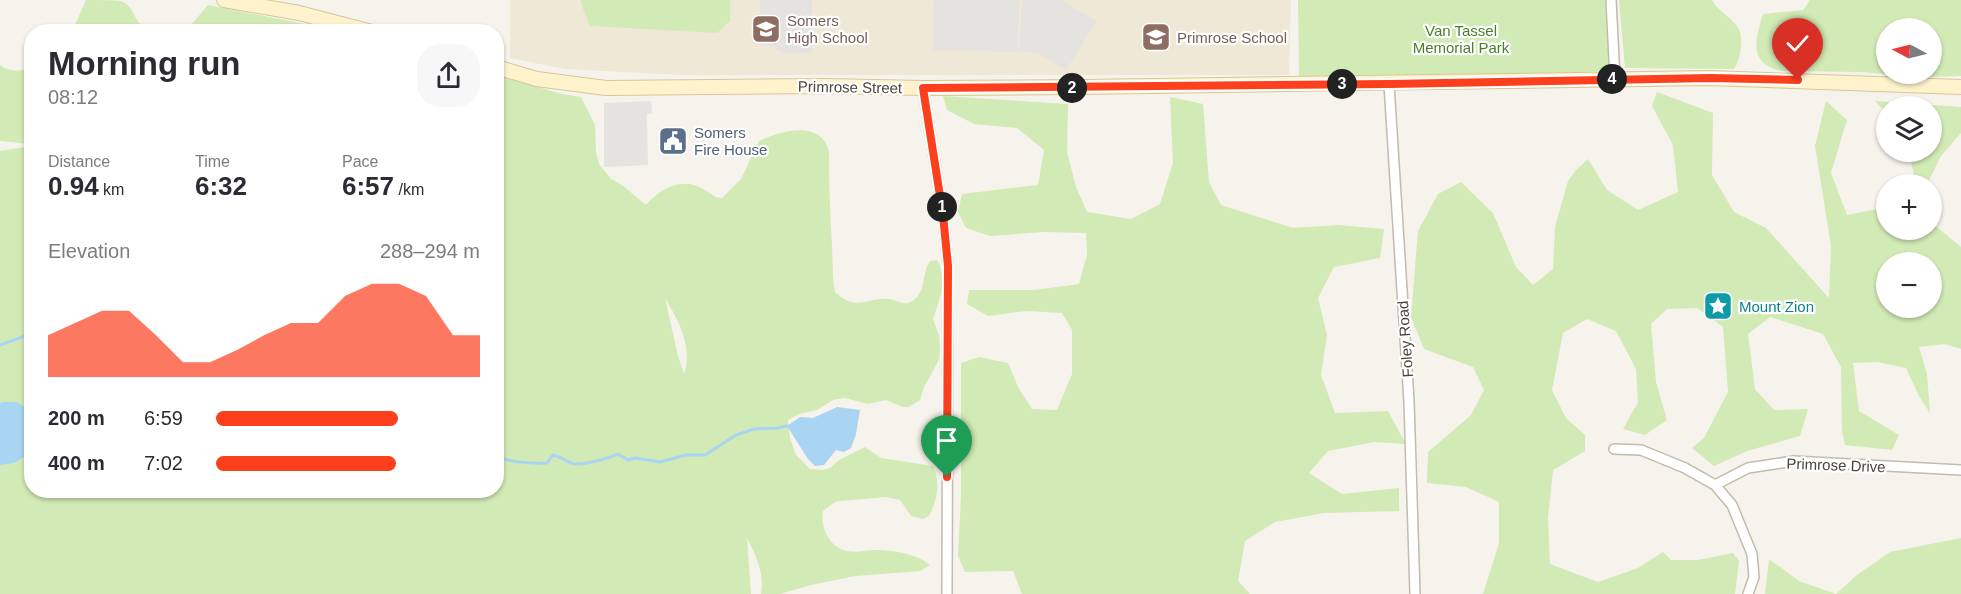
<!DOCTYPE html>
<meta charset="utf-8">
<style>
body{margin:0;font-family:Arial,sans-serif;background:#f7f7f7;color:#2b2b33;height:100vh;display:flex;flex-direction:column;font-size:22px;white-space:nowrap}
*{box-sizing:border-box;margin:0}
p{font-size:20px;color:#7c7c81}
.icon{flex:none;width:33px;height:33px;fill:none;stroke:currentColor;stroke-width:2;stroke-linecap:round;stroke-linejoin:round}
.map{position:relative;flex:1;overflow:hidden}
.side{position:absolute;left:24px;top:24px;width:480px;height:474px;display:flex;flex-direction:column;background:#fff;border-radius:24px;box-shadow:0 2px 4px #0004}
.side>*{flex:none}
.needle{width:39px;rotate:277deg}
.fabs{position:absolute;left:1876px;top:18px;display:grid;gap:12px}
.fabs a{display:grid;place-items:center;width:66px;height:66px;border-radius:50%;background:#fff;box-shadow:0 2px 4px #0004;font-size:30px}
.pin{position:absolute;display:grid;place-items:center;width:51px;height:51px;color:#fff;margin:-62px -26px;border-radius:50% 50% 50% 0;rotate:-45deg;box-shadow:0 0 6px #0007}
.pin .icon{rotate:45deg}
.km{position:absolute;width:30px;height:30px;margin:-15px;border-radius:50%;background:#222;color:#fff;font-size:16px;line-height:30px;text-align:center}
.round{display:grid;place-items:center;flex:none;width:63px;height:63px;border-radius:24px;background:#f7f7f7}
.summary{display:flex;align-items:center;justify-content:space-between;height:102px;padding:0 24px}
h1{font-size:33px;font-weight:600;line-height:45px}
.figures{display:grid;grid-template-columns:repeat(3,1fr);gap:9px;height:102px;padding:6px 24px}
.figures div{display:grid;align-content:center}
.figures b{font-size:26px;font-weight:600}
.figures small{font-size:16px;font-weight:400}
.figures p{font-size:16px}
.chart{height:168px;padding:12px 24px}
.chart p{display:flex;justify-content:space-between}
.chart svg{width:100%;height:108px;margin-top:6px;fill:#fc3f1d;opacity:.7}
ul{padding:0 24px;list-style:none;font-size:20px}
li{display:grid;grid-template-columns:96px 72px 1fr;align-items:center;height:45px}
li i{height:15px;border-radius:8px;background:#fc3f1d}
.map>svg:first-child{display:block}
</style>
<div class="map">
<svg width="1961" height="594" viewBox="0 0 1961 594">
<rect width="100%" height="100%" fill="#f6f3ec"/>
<!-- education -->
<path fill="#efe8d6" d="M510,0h781l-2,75h-609l-115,-6 -55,-11z"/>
<!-- green -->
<path fill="#d2eab5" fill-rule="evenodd" d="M86,0c10,0 26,0 35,1 14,5 12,23 29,30h-80l4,-4z
M581,0h149v21l-13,12 -127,-7 -8,-20z
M1298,0h307l4,62 -4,7 -5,2 -56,4 -245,3z
M1619,0h93c11,19 32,19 29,46 -1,9 -2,15 -7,23l-109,-1z
M1810,0h151v76l-43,1 -57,-5 -81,-1c-31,-9 -25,-29 -18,-54l2,-3 39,-4zM1887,28h45v46h-45z
M208,5l102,20 23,6h-162l20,-6z
M0,65c9,7 21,7 31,2v77l-31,-3z
M497,75l65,19 19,3 14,28 1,27 3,12 12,15 11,6 24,20c15,-17 37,-29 59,-15 7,4 9,8 17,8l19,-19 18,-38c22,-10 61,-22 70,10 0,32 1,63 3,95 1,15 0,31 3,46 22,21 33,4 54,7 9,1 17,9 26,0 11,-9 7,-27 15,-38l7,-1 3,6 3,12 -2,17 -8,24 6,17 1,13 -1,11 -15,27 -4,13 -11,7h-6l-17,-7 -18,4 -23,-6 -12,2 -16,10 -18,4 -11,6 2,18 6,17 14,14 13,1 7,-2 9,-8 26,-13 16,11 52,8c8,16 4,35 -4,50l-6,3 -12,-3 -11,-16 -14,-3 -45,4 -6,1 -12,9c-3,16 6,36 24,40 9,2 20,-1 29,-1 16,0 42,4 54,15l-10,6 -65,5 -44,9 -31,9h-19c4,-19 -5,-39 -14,-56l4,56h-751v-443l31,-5 1,344h464zM665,298c14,23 28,49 19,76l-6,-18z
M1657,92l56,21 -1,62 22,37 32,16 63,70 2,-52 -16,-100 11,-45 21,19 -16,53 16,42 40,-8v23h45v-7l29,24v102l-17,-5 -25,3 8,27 3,39 -11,-17 -13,-28 -29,-6 -24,1 6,48 40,24 -7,15 -47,-5 -3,-14 -1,-64 -18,-33 -53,-17 -22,17 7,55 19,21 34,-1 -8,27 -53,15 -33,15 -22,-18 12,-10 24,-46 -5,-65 -26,-19 -30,1 -16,15 5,58 11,38 -22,15 -22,-6 15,-27 -2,-33 -20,-38 -29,-12 -24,14 -11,57 14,28 19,17v16l-32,19 -5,48 2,46 48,18 40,-14 25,-16 8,8h27l35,-7 6,8 -4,33h-252l16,-51v-41l-33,-15 -39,-4 1,-31 43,-37 13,-25 -11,-23 -49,-18 -13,-32 7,-86 20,-37 23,-12 32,31 23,54 17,18 20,-16 2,-42 13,-46 8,-11 12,-11 19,31 31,20 40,-18 -5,-47 -21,-39zM1887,262h45v46h-45z
M943,96l125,8 -1,48 9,35 11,25 44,7 29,-15 13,-41 -3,-66 33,7 6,78 12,23 72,23 45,-3 46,4 -4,29 -46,9 -16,31 9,37 -6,40 14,38 53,-2 18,33 -32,-2 -46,9 -19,22 33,21 57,-6v23l-75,2 -49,9 -30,19 -7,40 12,13h-228l-9,-23 -48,1 -7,-16 3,-61v-132l18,-6 29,6 11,26 13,20 25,1 15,-36v-44l-10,-17 -36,-2 -38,5 -21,-12 2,-14h66l44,-6 8,-29 -1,-22 -42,-1 -54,4 -24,-8 -8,-16 4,-18 76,-9 6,-35 -27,-22 -43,-4 -27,-14z
M1875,101l86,6v26l-20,23 -14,28h-19l6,-8 -5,-24h23v-46h-45v8z
M1961,538v56h-196l4,-35 30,22 37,13 21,-19 33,-23z"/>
<!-- parking -->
<path fill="#e5e3e0" d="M760,0h52v53h-28l-16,-8h-8z
M934,0h85l-1,52 -85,-2z
M1025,0h36l36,21 -31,49 -28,-17 -19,-2 3,-49z
M651,101l1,12 -5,1 1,51 -44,2v-64z"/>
<!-- water -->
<path fill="#a9d4f2" d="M2,402h15l14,9 1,41 -18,11 -14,2v-61z
M837,407l23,3 -4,24 -5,14 -7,4 -8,-2 -12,15 -9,1 -7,-7 -21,-33 13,-9 13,1z"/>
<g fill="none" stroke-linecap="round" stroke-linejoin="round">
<!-- stream -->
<path stroke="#a9d4f2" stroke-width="3" d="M0,345l25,-9h7
M496,456c13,6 36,8 51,7l6,-8c10,2 9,5 18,8 8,4 38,-5 47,-9l10,6 7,-2 25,4 26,-7h19l31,-20 18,-6 24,-1 9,-2"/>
<!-- street casing -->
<g stroke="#c2bbae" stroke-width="12">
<path id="street" d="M1611,0l4,79
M1389,84l20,317 6,193
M923,88l20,127 5,51 -1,328
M1614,449l27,1 44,18 30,17 17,20 20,49 2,23 -6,17
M1715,485l33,-17 46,-7 167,9"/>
</g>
<!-- secondary casing -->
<g stroke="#d6c79b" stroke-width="16">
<path id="secondary" d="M224,0l75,13 73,19
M496,67l41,12 69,9 220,-2 97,2 159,-1 628,-9 251,9"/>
</g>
<!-- street -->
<use href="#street" stroke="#fff" stroke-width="9"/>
<!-- secondary -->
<use href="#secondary" stroke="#fff3cd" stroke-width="14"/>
</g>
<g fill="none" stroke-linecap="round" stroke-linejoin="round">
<!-- route casing -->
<g stroke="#fff" stroke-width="12">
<path id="route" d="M947,477l1,-211 -5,-51 -20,-127 466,-4 321,-6 88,2"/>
</g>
<!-- route -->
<use href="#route" stroke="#fc3f1d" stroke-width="8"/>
</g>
<!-- icons -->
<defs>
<g id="school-square" transform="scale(1.5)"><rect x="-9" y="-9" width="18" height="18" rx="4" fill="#8d6e63" stroke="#fff"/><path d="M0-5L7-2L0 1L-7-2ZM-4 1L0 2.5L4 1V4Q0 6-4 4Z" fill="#fff"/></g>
<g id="civic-square" transform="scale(1.5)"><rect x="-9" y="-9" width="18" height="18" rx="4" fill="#5c6f8a" stroke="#fff"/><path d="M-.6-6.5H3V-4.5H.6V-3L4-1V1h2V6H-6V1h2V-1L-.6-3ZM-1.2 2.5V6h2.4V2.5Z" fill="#fff"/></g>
<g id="sight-square" transform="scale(1.5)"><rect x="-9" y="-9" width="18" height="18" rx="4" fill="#0f9aa8" stroke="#fff"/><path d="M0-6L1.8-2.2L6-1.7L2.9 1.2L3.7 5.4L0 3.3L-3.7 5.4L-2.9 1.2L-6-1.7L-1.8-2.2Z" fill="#fff"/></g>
</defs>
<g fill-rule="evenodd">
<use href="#school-square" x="766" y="29"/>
<use href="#school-square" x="1156" y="37"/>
<use href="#civic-square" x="673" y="141"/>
<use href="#sight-square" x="1718" y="306"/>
</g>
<g text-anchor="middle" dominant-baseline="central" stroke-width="4.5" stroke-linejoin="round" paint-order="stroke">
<!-- education labels -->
<g font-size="15" fill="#785e54" stroke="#fff" text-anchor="start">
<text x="787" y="20">Somers<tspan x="787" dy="17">High School</tspan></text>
<text x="1177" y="37">Primrose School</text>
</g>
<!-- park labels -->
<g font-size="15" fill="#4a7f2a" stroke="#fff">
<text x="1461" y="30">Van Tassel<tspan x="1461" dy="17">Memorial Park</tspan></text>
</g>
<!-- street labels -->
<g font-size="15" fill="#4b4439" stroke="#fff">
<text transform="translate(850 87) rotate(1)">Primrose Street</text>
<text transform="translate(1405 339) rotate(-94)">Foley Road</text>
<text transform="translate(1836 465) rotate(2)">Primrose Drive</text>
</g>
<!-- service labels -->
<g font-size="15" fill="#4e5e75" stroke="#fff" text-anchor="start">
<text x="694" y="132">Somers<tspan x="694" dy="17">Fire House</tspan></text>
</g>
<!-- culture labels -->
<g font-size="15" fill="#0d838f" stroke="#fff" text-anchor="start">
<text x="1739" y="306">Mount Zion</text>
</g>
</g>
</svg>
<div class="fabs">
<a><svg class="needle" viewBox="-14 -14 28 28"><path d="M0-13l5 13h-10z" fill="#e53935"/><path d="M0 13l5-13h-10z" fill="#7c7c81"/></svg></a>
<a><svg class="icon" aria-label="layers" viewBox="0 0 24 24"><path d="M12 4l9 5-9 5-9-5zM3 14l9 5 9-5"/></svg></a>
<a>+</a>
<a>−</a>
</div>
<div class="pin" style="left:947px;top:477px;background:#1e9e55"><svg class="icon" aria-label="arrive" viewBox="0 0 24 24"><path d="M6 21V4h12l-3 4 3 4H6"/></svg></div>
<div class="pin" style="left:1798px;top:80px;background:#d93025"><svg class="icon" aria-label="check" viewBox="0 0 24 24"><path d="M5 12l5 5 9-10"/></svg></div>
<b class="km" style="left:942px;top:207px">1</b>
<b class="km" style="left:1072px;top:88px">2</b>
<b class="km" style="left:1342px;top:84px">3</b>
<b class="km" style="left:1612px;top:79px">4</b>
<section class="side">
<div class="summary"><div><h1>Morning run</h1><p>08:12</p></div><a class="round"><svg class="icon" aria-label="share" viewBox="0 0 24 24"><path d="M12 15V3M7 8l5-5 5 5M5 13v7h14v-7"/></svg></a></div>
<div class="figures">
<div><p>Distance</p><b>0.94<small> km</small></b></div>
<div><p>Time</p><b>6:32</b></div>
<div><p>Pace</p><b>6:57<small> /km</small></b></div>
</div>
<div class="chart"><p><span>Elevation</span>288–294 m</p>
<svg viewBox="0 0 160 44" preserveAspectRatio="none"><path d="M0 44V27L10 22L20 17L30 17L40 27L50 38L60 38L70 33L80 27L90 22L100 22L110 11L120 6L130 6L140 11L150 27L160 27V44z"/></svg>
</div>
<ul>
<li><b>200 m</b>6:59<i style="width:69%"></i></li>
<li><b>400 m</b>7:02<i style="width:68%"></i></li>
</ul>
</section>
</div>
